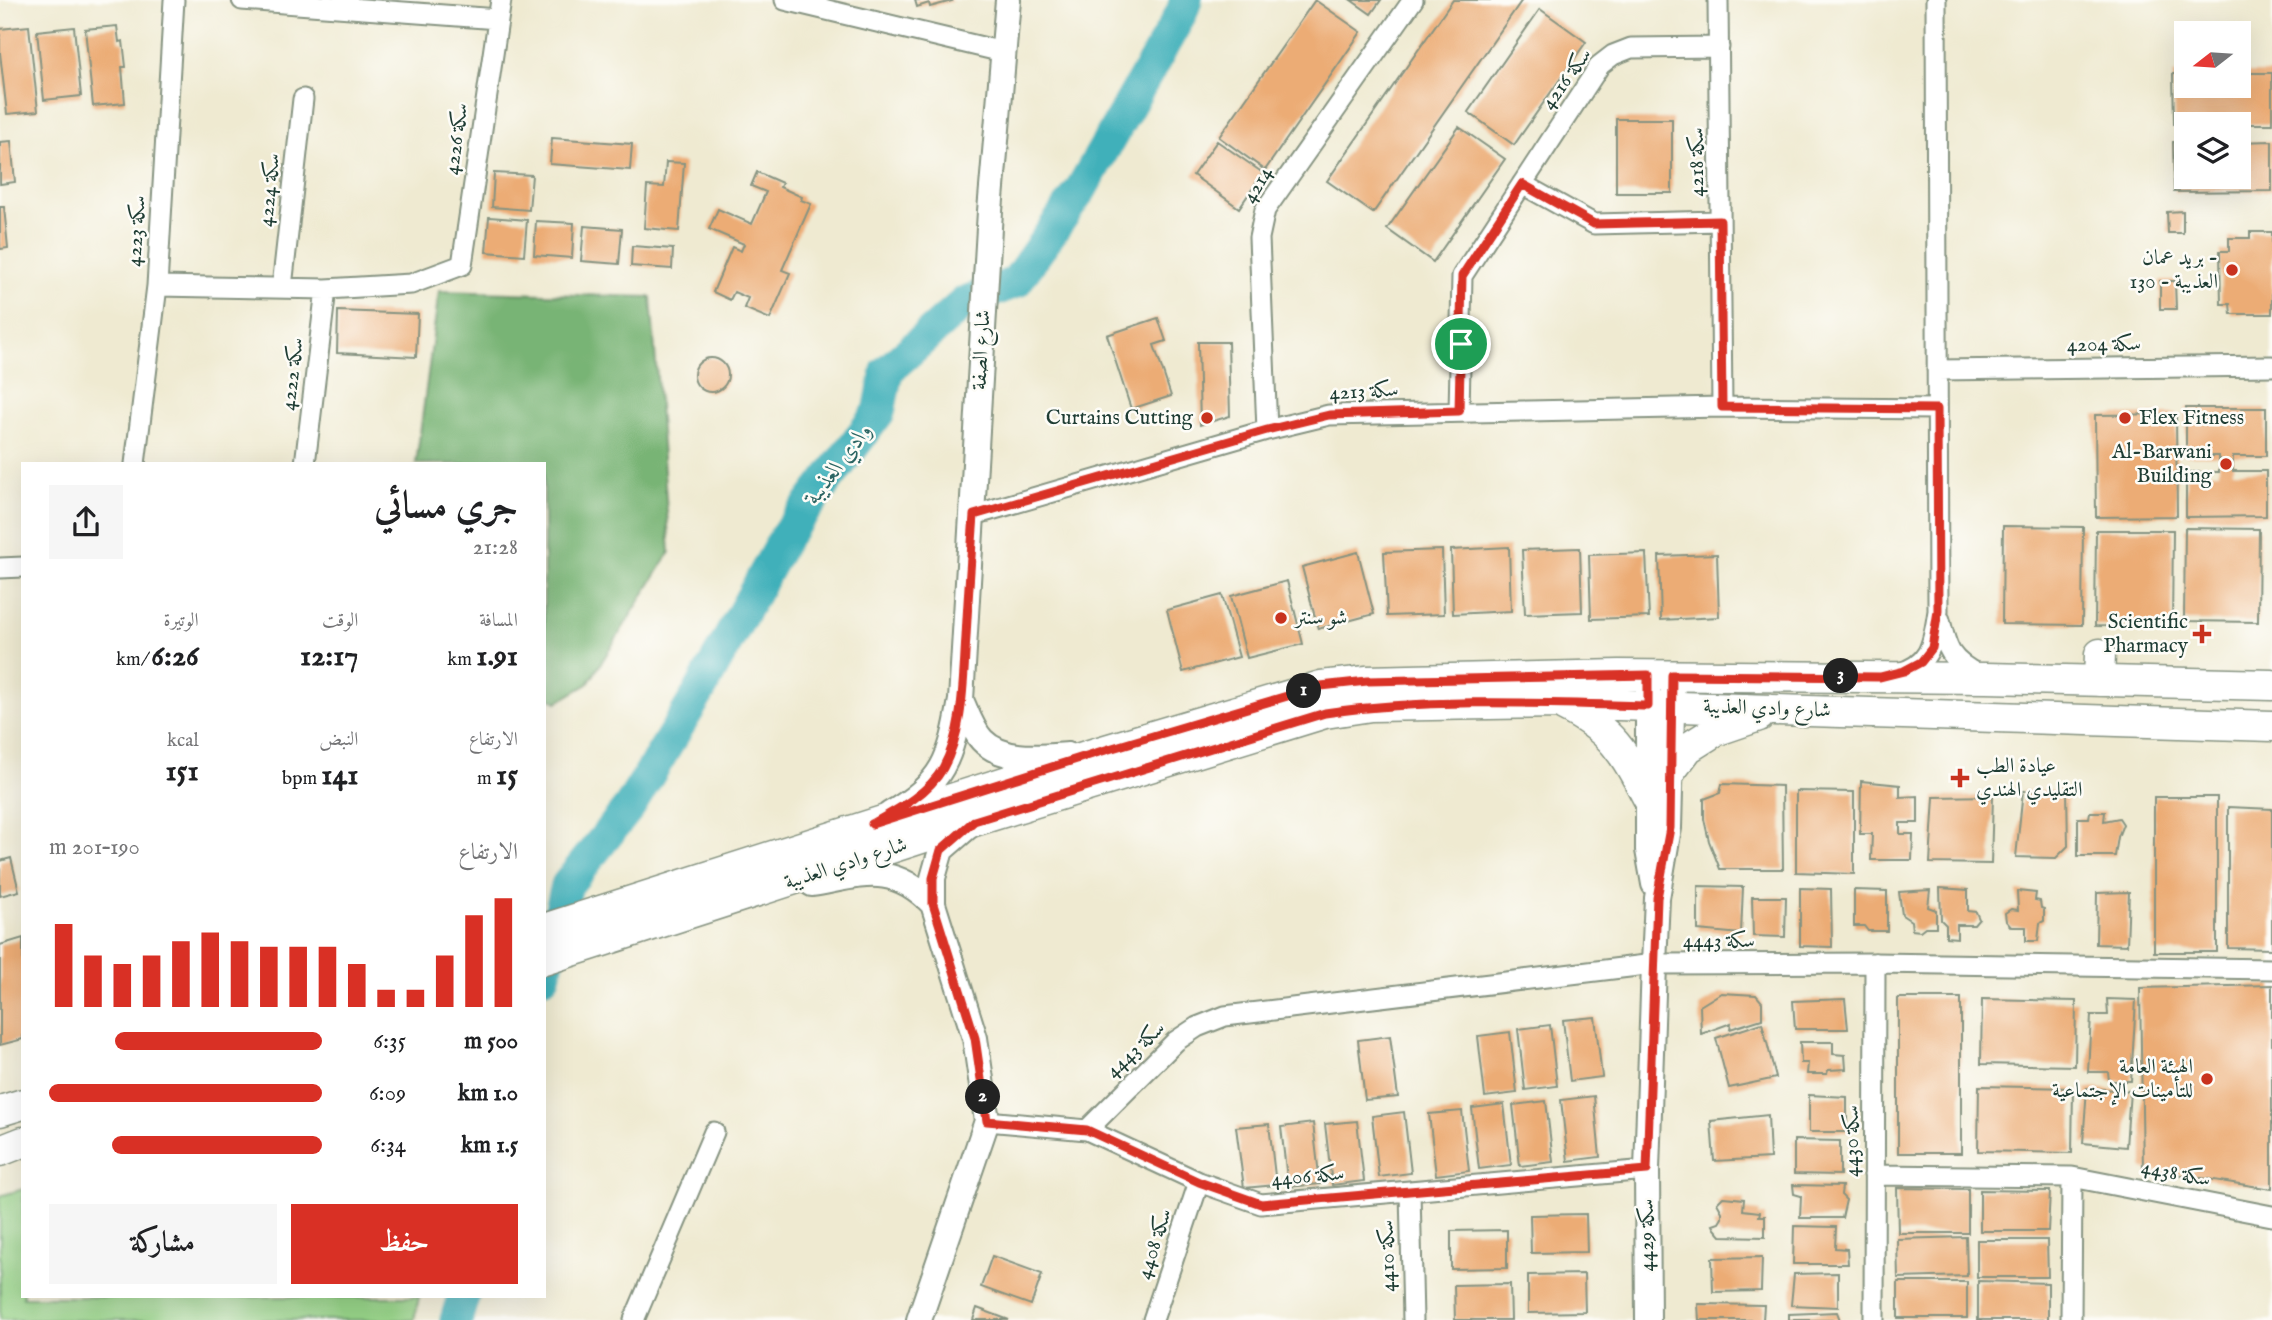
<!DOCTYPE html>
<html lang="ar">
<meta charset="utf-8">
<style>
body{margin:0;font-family:"IM FELL English",Amiri,serif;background:#f6f6f6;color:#202124;direction:rtl;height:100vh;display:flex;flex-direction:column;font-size:26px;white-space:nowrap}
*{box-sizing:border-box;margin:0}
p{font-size:23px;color:#757577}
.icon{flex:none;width:38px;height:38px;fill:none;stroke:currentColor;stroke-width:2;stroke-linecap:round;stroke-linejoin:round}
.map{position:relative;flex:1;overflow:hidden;direction:ltr}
.side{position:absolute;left:21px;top:462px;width:525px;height:836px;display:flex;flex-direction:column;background:#fff;border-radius:0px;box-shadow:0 7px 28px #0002;direction:rtl}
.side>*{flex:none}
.needle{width:46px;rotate:253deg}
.fabs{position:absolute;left:2174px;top:21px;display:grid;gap:14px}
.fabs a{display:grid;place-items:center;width:77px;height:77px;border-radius:0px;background:#fff;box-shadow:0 7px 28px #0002;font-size:35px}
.pin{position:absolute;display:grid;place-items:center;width:60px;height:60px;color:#fff;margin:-30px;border:4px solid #fff;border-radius:50%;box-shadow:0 2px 7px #0007}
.km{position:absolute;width:35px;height:35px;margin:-18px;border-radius:50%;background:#222;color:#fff;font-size:19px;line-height:35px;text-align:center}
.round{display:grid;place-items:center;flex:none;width:74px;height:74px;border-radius:0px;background:#f6f6f6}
.head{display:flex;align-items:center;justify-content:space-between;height:119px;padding:0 28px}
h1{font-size:38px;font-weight:700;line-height:52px}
.figures{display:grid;grid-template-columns:repeat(3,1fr);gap:10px;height:119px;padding:7px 28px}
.figures div{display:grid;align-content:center}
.figures b{font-size:30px;font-weight:700}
.figures small{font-size:19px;font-weight:400}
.figures p{font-size:19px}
.chart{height:196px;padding:14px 28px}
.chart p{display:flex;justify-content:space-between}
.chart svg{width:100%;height:126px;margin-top:7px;stroke:#d93025;stroke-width:6}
.primary-button{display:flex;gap:14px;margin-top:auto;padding:14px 28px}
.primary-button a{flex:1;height:80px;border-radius:0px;background:#d93025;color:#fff;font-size:28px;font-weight:700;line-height:80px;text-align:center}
.primary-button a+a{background:#f6f6f6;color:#202124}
ul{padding:0 28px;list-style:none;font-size:23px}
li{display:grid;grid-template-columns:112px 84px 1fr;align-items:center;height:52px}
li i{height:18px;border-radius:9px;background:#d93025}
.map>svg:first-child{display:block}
</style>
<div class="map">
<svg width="2272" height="1320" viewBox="0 0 2272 1320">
<rect width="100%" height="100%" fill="#fdfcf7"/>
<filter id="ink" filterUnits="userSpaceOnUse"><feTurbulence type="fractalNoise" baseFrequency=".0143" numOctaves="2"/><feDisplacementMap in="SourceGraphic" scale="14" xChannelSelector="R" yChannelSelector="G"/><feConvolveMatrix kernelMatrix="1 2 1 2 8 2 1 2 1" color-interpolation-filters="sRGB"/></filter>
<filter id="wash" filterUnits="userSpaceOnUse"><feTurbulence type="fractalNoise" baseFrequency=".00686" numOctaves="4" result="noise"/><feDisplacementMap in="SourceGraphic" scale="28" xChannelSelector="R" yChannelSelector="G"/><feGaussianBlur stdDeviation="1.57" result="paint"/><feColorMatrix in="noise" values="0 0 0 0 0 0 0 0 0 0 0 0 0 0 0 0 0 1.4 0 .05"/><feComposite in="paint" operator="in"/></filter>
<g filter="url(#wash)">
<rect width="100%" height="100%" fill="#efead1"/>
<!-- green -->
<path fill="#96d287" stroke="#5a885e" stroke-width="2" d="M23,1189v108h396l-5,23h-414v-124z"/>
<!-- forest -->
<path fill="#78b474" stroke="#4c7854" stroke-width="2" d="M439,291l212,6 19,255 -82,132 -31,18 -13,-8v-230h-128z"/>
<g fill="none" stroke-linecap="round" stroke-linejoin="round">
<!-- river -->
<path stroke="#40b0ba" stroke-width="33" d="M544,976l23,-91 63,-79 68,-112 88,-159 93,-123 8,-41 78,-69 51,-20 64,-91 101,-177 5,-14
M456,1320l7,-23"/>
</g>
<g id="blocks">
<!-- building -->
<path fill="#ecac74" d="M915,0h36l1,1 -22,6 -1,-4 -12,4z
M1315,0l46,32 -96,138 -46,-33z
M1351,0h30l-10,14z
M1453,0h69l-149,213 -46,-32z
M1540,9l46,33 -72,103 -46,-33z
M29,26l9,85 -31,3 -7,-61v-24z
M117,26l2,16 4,-1 3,26h-4l3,36 -32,3 -8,-77z
M74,27l7,69 -37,4 -7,-69z
M2238,73h34v51h-98l-1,-50h13v12h52z
M1616,119h56v74h-56z
M1459,127l46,32 -72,103 -46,-33z
M552,138l80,6 -2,26 -80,-6z
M11,141l4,41 -15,2v-42z
M1217,141l46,32 -24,35 -46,-33z
M2272,141v50l-98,1 -1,-50h13v35h52v-35z
M666,162l18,1 -5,68 -35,-3 3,-42 17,1z
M757,172l25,11 -2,4 22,10 -1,3 10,4 -29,66 8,3 -20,46 -26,-11 4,-10 -14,-6 -4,8 -17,-8 19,-45 9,4 3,-7 -35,-15 9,-20 34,15 14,-32 -15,-6z
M494,173l38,2 -3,35 -37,-3z
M0,207h4l4,41 -8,1z
M2183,211v22h-15l-1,-21z
M489,217l38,3 -3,35 -38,-3z
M536,221l38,2 -2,35 -38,-3z
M584,226l38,3 -3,35 -38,-3z
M2250,232h22v82h-41l-1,-10h-9l-1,-53h9v-13h21z
M632,246l41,3 -1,20 -41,-3z
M2160,281h15l1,28h-16z
M338,311l80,3 -2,43 -79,-4z
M1158,318l8,23 -12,4 17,51 -40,13 -24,-74z
M1198,342h30l2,74 -30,9z
M694 375a17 17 0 1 1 34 0a17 17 0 1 1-34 0Z
M2186,408h80v48h-33v15h33v45l-80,1v-45h33v-16h-33z
M2176,414l1,102 -81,1 -1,-102z
M2003,526l80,1 -1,98 -80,-1z
M2185,528l74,1 -1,93 -74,-1z
M2096,530h77l-1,97 -77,-1z
M1509,547l2,64 -58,3 -2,-64z
M1580,548l2,64 -57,2 -3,-64z
M1442,550l2,64 -57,2 -3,-64z
M1358,552l16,62 -56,15 -16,-62z
M1646,553l3,64 -58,2 -2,-64z
M1717,554l2,63 -58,3 -2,-64z
M1287,581l16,63 -56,14 -16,-62z
M1222,595l17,62 -56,15 -16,-62z
M1861,781l39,4v12l18,-1v27h-18v11h13l-1,26h-41l1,-26h-12z
M1722,784l60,2 1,83h-63l-11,-28 -5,-22v-20l16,-6z
M2067,790l1,56 -12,12 -40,-1 7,-66z
M1796,791l58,1v82l-58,-2z
M1993,796l-2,68 -61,-1 4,-66z
M2154,797h63v155h-63z
M2228,807l44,2v140l-44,-1z
M2090,812h15l-1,9 15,-3 4,6 -5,13 -3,19h-37v-38h11z
M11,858l8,33 -19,5v-35z
M1698,886l45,1 -2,47 -43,-4z
M1800,888l31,1 1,58 -32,-1z
M1940,888l28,2v21l8,1 3,7 -5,6h-17v13l-11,-1v-12l-5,-5z
M1854,890l33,1v40h-19l-4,-5h-10z
M1930,890l-2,17 8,3v17h-11l-5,4 -8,-1 -1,-9 -9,-6 -3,-23z
M2017,891l19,2 -1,7 5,1 1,7 3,1v12l-4,2 -2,18h-12v-14h-15l-5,-6 -1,-8 6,-4 7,1z
M2129,892l-2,53 -31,-1 1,-51z
M1752,897h34l-1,40 -32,-1z
M23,938v101l-23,6v-100z
M2272,985v204l-129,-20 -3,-181z
M1721,993l35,2 6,7v17l-32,10 1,-6 -30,11 -1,-28z
M1898,998h63v155h-63z
M1845,999l3,30h-53l-2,-28z
M1982,999l94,2 -1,65 -94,-2z
M2107,999l29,1 -5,81h-22l-1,-9h-20l3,-57h17z
M1595,1017l7,60 -32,4 -7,-61z
M1762,1023l14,55 -47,10 -13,-50z
M1550,1025l7,61 -32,4 -7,-61z
M1510,1032l7,61 -32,4 -7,-61z
M1390,1036l8,61 -33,3 -7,-60z
M1800,1042h33v12l12,1 1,14 -18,1 -1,4h-20l1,-11h-7z
M1979,1086l94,2 -1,65 -94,-2z
M2087,1088l43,3 -4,56 -43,-4z
M1809,1095l38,2v35h-38z
M1594,1096l6,61 -32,4 -7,-61z
M1546,1101l7,61 -33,4 -7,-61z
M1504,1104l7,61 -32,4 -7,-61z
M1462,1111l7,60 -33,4 -7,-61z
M1404,1112l7,61 -32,4 -7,-61z
M1768,1115l2,43 -56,3 -3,-40z
M1357,1121l7,60 -32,4 -7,-61z
M1313,1123l7,61 -32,3 -7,-60z
M1269,1124l7,61 -32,3 -8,-61z
M1794,1140l46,1v34l-46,-1z
M1793,1185l49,1 -1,9 5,5 -4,18h-42l1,-22 -7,-2z
M1897,1188l71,1v44h-70z
M1980,1190l70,1 -2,40h-68z
M1723,1197l21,2 -1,11 17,2 -1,4h6v21l-44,-1 -6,-7 -2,-4 6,-2 3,-5v-6l-5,-9z
M1586,1214l1,38 -56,1 -1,-38z
M1794,1226l42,1 -1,21 12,1 1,15h-55z
M1507,1230v38l-56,1v-38z
M1966,1237l1,39 -69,2 -1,-39z
M1977,1240h70l1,37h-71z
M992,1256l50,18 -11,31 -50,-18z
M1762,1257l-1,34 -48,1 -1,-34z
M1838,1273v34l-47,-2 3,-31z
M1584,1274l1,38 -57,1v-38z
M1978,1281l70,2v37h-70z
M1898,1282h69v36h-69z
M1510,1284l1,36h-56l-1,-35z
M1698,1304l66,1 -1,15h-64z
M977,1308l32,12h-36z
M1837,1312l3,8h-51v-6z"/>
</g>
</g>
<g filter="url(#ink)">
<use href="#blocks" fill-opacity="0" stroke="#879482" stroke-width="2"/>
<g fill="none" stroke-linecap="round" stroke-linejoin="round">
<!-- minor casing -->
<g stroke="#879482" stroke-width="23">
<path id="minor" d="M242,0l256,19
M785,0l218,52
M1718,0l4,407
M1522,184l72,40 126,-3
M157,286l169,3 85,-5 51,-19 39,-265
M282,287l21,-188
M1937,370l335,-4
M1459,411l3,-135 138,-211 13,-10 18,-7 88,-1
M1267,430l-8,-192 6,-28 148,-210
M135,464l22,-178 17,-286
M305,464l21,-175
M974,515l293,-85 62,-15 393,-8 215,2
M0,568l23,-1
M1940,620c7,30 10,40 39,55
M1898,673c34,-8 35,-32 40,-62l-2,-611
M987,1121l100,9 112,52 62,22 386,-34
M1087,1130l89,-89 21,-14 28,-11 429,-52 221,-1 397,6
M1874,1175l198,2 200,39
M1410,1191l3,129
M634,1320l80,-188
M1153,1320l46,-138
M1874,1320l1,-357
M2071,1320l1,-143"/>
</g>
<!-- tertiary casing -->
<g stroke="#879482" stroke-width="28">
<path id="tertiary" d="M1648,690v160l6,34
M961,700c6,13 11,29 21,40 21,22 59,17 86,15
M890,814c54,-31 61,-56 71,-114l29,-489 18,-211
M812,884c52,-9 80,-22 121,20
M919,1320l68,-199 -12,-83 -42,-134v-26l8,-28 30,-26
M1648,1320l-1,-150 7,-206 3,-66 12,-70 4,-153"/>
</g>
<!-- primary casing -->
<g stroke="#879482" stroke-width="33">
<path id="primary" d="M2099,681l1,-27
M1564,706c48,24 60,46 84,92
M1670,772l18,-24 27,-17 44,-15
M544,929l555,-177 222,-66 46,-5 252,-6 367,3 286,7
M544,960l430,-139 351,-108 46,-7 186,-3 715,23
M0,1111l23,-7
M0,1151l23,-9"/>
</g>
<!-- minor -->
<use href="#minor" stroke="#fff" stroke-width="19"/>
<!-- tertiary -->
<use href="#tertiary" stroke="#fff" stroke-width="24"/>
<!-- primary -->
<use href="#primary" stroke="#fff" stroke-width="30"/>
</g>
</g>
<g fill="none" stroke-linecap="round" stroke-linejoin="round" filter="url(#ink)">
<!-- route casing -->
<g stroke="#fff" stroke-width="14">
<path id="route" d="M1522,184l72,40 126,-3 2,186 215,2 1,202 -6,37 -11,14 -17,9 -24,6 -208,-2 -2,153 -13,70 -10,272 -386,34 -62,-22 -112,-52 -100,-9 -12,-83 -42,-134v-26l8,-28 33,-29 351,-108c106,-15 216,-10 323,-7v-31l-281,6 -46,5 -222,66 -227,72c25,-14 56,-30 71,-56 21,-38 20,-88 23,-131 2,-40 5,-81 8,-122l293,-85 62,-15 130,-4 3,-135z"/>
</g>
<!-- route -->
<use href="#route" stroke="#d93025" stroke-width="9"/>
</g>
<!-- markers -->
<g fill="#c8321e" stroke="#fdfcf7" stroke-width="2.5">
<circle cx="2232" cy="270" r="7"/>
<circle cx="1207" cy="418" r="7"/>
<circle cx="2125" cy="418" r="7"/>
<circle cx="2226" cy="464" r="7"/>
<circle cx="1281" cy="618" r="7"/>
<path d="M2198.5 623.5h7v7h7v7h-7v7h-7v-7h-7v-7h7z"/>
<path d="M1956.5 767.5h7v7h7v7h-7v7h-7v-7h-7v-7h7z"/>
<circle cx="2207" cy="1079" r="7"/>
</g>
<g text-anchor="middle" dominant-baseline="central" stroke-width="5" stroke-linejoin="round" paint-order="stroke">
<!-- street labels -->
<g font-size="21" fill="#1f3d34" stroke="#fdfcf7">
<text transform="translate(1567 79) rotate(-54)">سكة 4216</text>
<text transform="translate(457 139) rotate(-82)">سكة 4226</text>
<text transform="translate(1697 162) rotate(-90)">سكة 4218</text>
<text transform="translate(1258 185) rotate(-59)">4214</text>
<text transform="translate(270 190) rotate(-84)">سكة 4224</text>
<text transform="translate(137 231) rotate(-86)">سكة 4223</text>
<text transform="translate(2104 345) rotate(-1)">سكة 4204</text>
<text transform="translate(982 350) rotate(-87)">شارع الصفة</text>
<text transform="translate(293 374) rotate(-83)">سكة 4222</text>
<text transform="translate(1364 392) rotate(-3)">سكة 4213</text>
<text transform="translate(1767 709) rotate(2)">شارع وادي العذيبة</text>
<text transform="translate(846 864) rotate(-18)">شارع وادي العذيبة</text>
<text x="1719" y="941">سكة 4443</text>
<text transform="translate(1136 1050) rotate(-43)">سكة 4443</text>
<text transform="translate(1852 1141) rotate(-90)">سكة 4430</text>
<text transform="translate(2176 1174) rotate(11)">سكة 4438</text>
<text transform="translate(1308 1177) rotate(-5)">سكة 4406</text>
<text transform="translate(1647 1235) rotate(-90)">سكة 4429</text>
<text transform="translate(1155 1244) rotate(-72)">سكة 4408</text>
<text transform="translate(1388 1256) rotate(-91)">سكة 4410</text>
</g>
<!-- poi labels -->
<g font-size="21" fill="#1f3d34" stroke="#fdfcf7" text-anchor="end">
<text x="2218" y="258">بريد عمان -<tspan x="2218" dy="24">العذيبة - 130</tspan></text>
<text x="1193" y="418">Curtains Cutting</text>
<text x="2139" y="418" text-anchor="start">Flex Fitness</text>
<text x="2212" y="452">Al-Barwani<tspan x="2212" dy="24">Building</tspan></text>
<text x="1295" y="618" text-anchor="start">شو سنتر</text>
<text x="2188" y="622">Scientific<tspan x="2188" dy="24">Pharmacy</tspan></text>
<text x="1976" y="766" text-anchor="start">عيادة الطب<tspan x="1976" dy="24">التقليدي الهندي</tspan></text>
<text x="2193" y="1067">الهيئة العامة<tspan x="2193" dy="24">للتأمينات الإجتماعية</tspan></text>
</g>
<!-- water labels -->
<g font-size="23" font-style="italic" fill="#2b6563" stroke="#fdfcf7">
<text transform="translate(839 464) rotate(-53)">وادي العذيبة</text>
</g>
</g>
</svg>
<div class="fabs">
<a><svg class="needle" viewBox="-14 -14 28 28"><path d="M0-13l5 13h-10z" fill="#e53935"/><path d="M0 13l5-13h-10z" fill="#757577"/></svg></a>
<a><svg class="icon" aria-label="layers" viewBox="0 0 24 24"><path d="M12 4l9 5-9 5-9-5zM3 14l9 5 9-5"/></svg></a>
</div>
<div class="pin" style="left:1461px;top:344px;background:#1e9e55"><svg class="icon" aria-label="arrive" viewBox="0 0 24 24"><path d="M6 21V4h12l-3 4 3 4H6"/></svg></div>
<b class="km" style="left:1304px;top:691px">1</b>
<b class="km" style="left:983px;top:1097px">2</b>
<b class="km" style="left:1841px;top:676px">3</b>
<section class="side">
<div class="head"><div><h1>جري مسائي</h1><p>21:28</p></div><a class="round"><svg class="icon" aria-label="share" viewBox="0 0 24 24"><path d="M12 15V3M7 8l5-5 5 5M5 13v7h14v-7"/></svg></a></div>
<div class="figures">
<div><p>المسافة</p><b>1.91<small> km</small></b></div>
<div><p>الوقت</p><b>12:17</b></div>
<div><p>الوتيرة</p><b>6:26<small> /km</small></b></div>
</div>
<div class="figures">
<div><p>الارتفاع</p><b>15<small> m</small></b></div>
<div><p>النبض</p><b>141<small> bpm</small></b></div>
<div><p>kcal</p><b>151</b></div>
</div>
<div class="chart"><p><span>الارتفاع</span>190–201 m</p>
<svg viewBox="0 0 160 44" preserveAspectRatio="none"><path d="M5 44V15M15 44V26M25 44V29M35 44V26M45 44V21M55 44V18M65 44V21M75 44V23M85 44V23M95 44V23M105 44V29M115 44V38M125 44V38M135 44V26M145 44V12M155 44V6"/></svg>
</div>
<ul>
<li><b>500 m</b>6:35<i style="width:76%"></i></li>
<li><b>1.0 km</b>6:09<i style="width:100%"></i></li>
<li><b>1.5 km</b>6:34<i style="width:77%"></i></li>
</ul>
<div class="primary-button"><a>حفظ</a><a>مشاركة</a></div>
</section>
</div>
